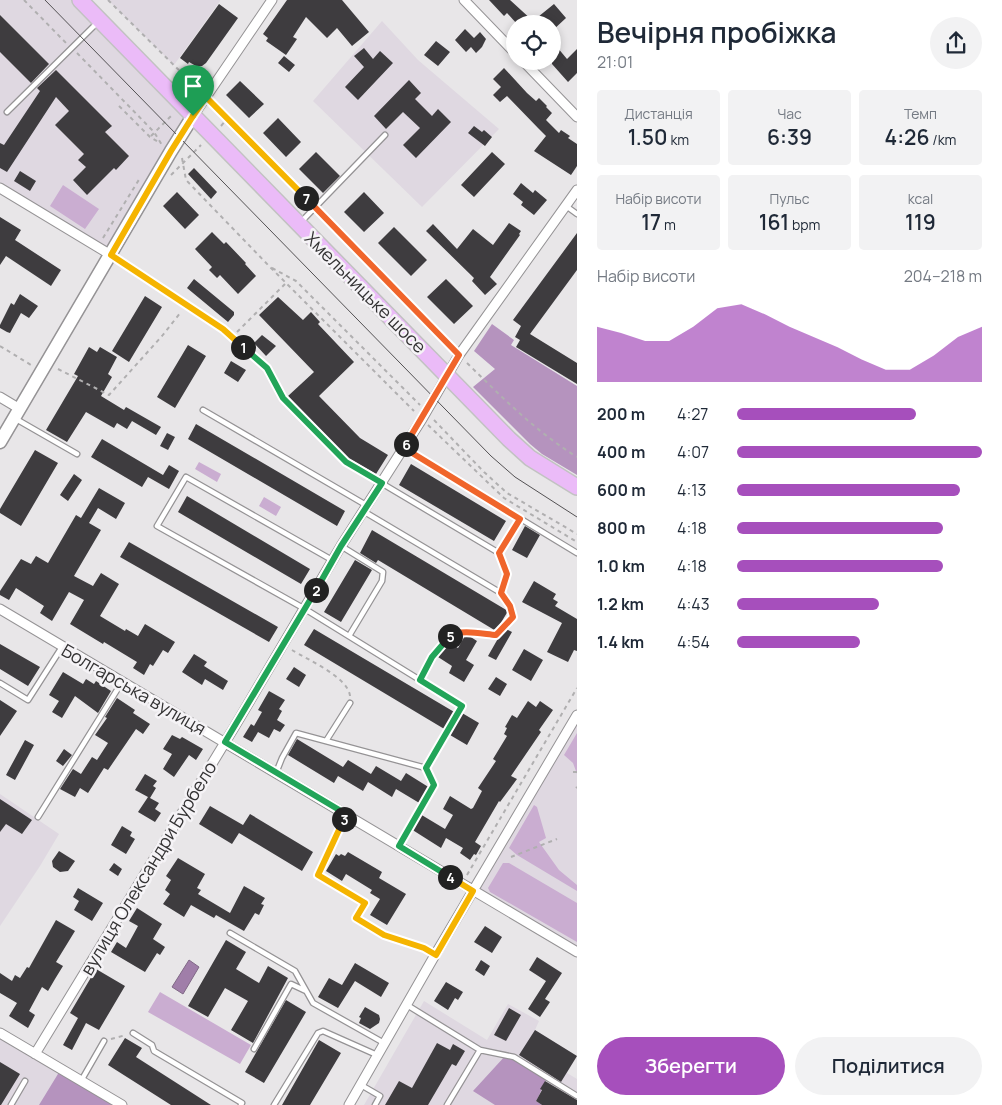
<!DOCTYPE html>
<html lang="uk">
<meta charset="utf-8">
<style>
body{margin:0;font-family:Manrope,sans-serif;background:#f2f2f3;color:#1f2937;height:100vh;display:flex;flex-direction:column;font-size:19px;white-space:nowrap}
*{box-sizing:border-box;margin:0}
p{font-size:16px;color:#747a83}
.icon{flex:none;width:28px;height:28px;fill:none;stroke:currentColor;stroke-width:2;stroke-linecap:round;stroke-linejoin:round}
.map{position:relative;flex:1;overflow:hidden}
.side{display:flex;flex-direction:column;background:#fff;width:425px}
.side>*{flex:none}
.tools{position:absolute;left:506px;top:15px;display:grid;gap:10px}
.tools a{display:grid;place-items:center;width:55px;height:55px;border-radius:50%;background:#fff;box-shadow:0 2px 8px #0003;font-size:25px}
.pin{position:absolute;display:grid;place-items:center;width:42px;height:42px;color:#fff;margin:-51px -21px;border-radius:50% 50% 50% 0;rotate:-45deg;box-shadow:0 0 5px #0007}
.pin .icon{rotate:45deg}
.km{position:absolute;width:25px;height:25px;margin:-12px;border-radius:50%;background:#222;color:#fff;font-size:14px;line-height:25px;text-align:center}
.round{display:grid;place-items:center;flex:none;width:52px;height:52px;border-radius:26px;background:#f2f2f3}
.head{display:flex;align-items:center;justify-content:space-between;height:85px;padding:0 20px}
h1{font-size:28px;font-weight:600;line-height:38px}
.metrics{display:grid;grid-template-columns:repeat(3,1fr);gap:8px;height:85px;padding:5px 20px}
.metrics div{display:grid;align-content:center;border-radius:5px;background:#f2f2f3;text-align:center}
.metrics b{font-size:21px;font-weight:600}
.metrics small{font-size:14px;font-weight:400}
.metrics p{font-size:14px}
.chart{height:140px;padding:10px 20px}
.chart p{display:flex;justify-content:space-between}
.chart svg{width:100%;height:90px;margin-top:5px;fill:#a64fbc;opacity:.7}
.button{display:flex;gap:10px;margin-top:auto;padding:10px 20px}
.button a{flex:1;height:58px;border-radius:30px;background:#a64fbc;color:#fff;font-size:20px;font-weight:600;line-height:58px;text-align:center}
.button a+a{background:#f2f2f3;color:#1f2937}
ul{padding:0 20px;list-style:none;font-size:16px}
li{display:grid;grid-template-columns:80px 60px 1fr;align-items:center;height:38px}
li i{height:12px;border-radius:6px;background:#a64fbc}
main{display:flex;flex:1;min-height:0}
.map>svg:first-child{display:block}
</style>
<main>
<div class="map">
<svg width="577" height="1105" viewBox="0 0 577 1105">
<rect width="100%" height="100%" fill="#e8e6e8"/>
<!-- built -->
<path fill="#dfd8e1" d="M0,0h71l119,121 -80,134 -110,-68z
M108,0h112v1l-46,64z
M382,21l36,39 81,69 -77,78 -109,-106z
M577,715v237l-104,-61z
M0,794l59,40 -19,32 -40,60z
M424,1001l63,39 21,-36 31,17 -4,9 42,26 -10,17 10,6v26h-213z
M0,1032l123,73h-123z"/>
<!-- green -->
<path fill="#caadd1" d="M63,185l36,24 -14,20 -35,-23z
M199,462l22,12 -4,8 -22,-13z
M264,497l17,10 -5,9 -17,-10z
M577,733v41l-4,-11 -9,-8z
M534,805l3,2 9,31 -7,4 20,28 18,15v6l-60,-36 -8,-7z
M503,863h6l68,40v39l-87,-50 -2,-4z
M160,992l91,53 -11,19 -92,-52z"/>
<!-- forest -->
<path fill="#b593be" d="M492,324l22,16 -3,5 66,41v89l-35,-21 -12,-10 -57,-57 22,-18 -21,-18z
M506,1055l8,2 33,21c-5,8 -6,15 -11,23l6,4h-47l-22,-14z
M61,1069l61,36h-83z"/>
<!-- water -->
<path fill="#a07ea9" stroke="#806886" d="M189,960l10,7 -16,27 -11,-7z"/>
<!-- building -->
<path fill="#3e3c3f" d="M287,0h55l27,32 -17,14 -15,-18 -10,10 -21,-21 -13,20 4,2 -11,16 -20,-14 2,-3 -5,-4z
M489,0h21l23,21 21,-17 12,14 -14,13v-7h-35l-10,-11 -3,3z
M219,4l19,14 -32,45 -4,3h-6l-7,-4 -1,2 -8,-6z
M0,15l49,49 -18,19 -31,-31z
M465,29l9,9 6,-6 6,7 -4,8 -6,6 -5,-6 -5,5 -11,-12z
M436,41l14,11 -12,14 -14,-11z
M552,41l15,18 10,-10v24l-9,9 -16,-18z
M364,48l9,11 7,-8 13,12 -35,37 -13,-13 19,-20 -10,-11z
M284,56l11,9 -6,7 -11,-9z
M504,68l23,25 9,8 3,-3 8,8 -1,1 6,6 -6,7 13,13 2,-3 9,6 -2,2 9,6v22l-6,9 -37,-24 12,-15 -8,-8 -31,-32 -7,6 -7,-7 8,-8 -8,-8z
M56,70l56,56 -7,6 24,24 -13,14 -2,-2 -27,27 -14,-15 13,-13 -8,-7 6,-6 -29,-29 14,-14 -13,-14 -49,75 -7,-4v-25l4,2 36,-54 -3,-3z
M409,80l12,13 -6,6 17,17 6,-7 13,13 -35,36 -13,-13 17,-17 -17,-16 -17,17 -12,-13z
M240,81l24,23 -15,14 -23,-23z
M278,118l23,24 -15,15 -23,-24z
M474,126l8,6 2,-2 8,7 -7,9 -17,-13z
M316,152l24,24 -17,17 -24,-24z
M492,152l13,12 -31,33 -13,-12z
M194,168l23,24 -6,7 -23,-25z
M20,171l16,10 -6,10 -16,-10z
M521,183l12,10 2,-3 12,10 -13,15 -13,-10 2,-3 -10,-8z
M177,192l22,23 -14,14 -22,-23z
M364,192l20,21 -20,19 -20,-20z
M0,217l21,13 -6,10 46,30 -10,16 -45,-30 -6,9z
M509,223l12,8 -2,3 1,1 -30,42 7,7 -12,11 -13,-14 2,-3 -48,-47 7,-7 24,25 16,-20 20,16z
M394,227l33,33 -16,16 -33,-33z
M212,232l12,12 2,-2 20,21 -1,1 11,12 -18,18 -18,-19 -3,3 -8,-8 3,-3 -17,-18z
M577,233v37l-47,64 47,29v21l-61,-37 4,-7 -5,-3 6,-11 -8,-6z
M194,279l40,33v3l-6,7 -41,-34z
M446,279l27,27 -19,18 -27,-27z
M20,294l18,12 -9,12 -8,-5 -11,20 -3,-1 -7,-4v-3l11,-22 3,2z
M145,296l17,11 -33,55 -17,-11z
M278,297l25,23 8,-8 9,10 -2,2 36,38 -35,34 41,42 28,17 -12,19 -28,-16 -60,-62 26,-24 -55,-57z
M262,335l14,11 -10,10 -12,-13z
M188,345l18,11 -31,52 -18,-11z
M89,347l8,5 3,-5 17,10 -9,17 4,3 -11,19 23,14 2,-3 35,20 -5,8 -24,-14 -5,8 -10,-6 -3,5 -28,-16 -19,30 -21,-12 32,-54 -4,-2z
M231,361l15,9 -8,12 -14,-9z
M196,424l149,87 -8,15 -149,-87z
M167,433l8,4 -7,13 -8,-4z
M102,439l61,36 6,-10 10,6 -10,18 -21,-12 -6,10 -51,-30z
M35,450l23,13 -37,63 -21,-13v-4z
M411,464l95,57 -12,20 -95,-56z
M74,474l8,6 -14,21 -8,-6z
M99,488l26,15 -9,16 -18,-11 -9,15 12,7 -27,46 19,10 8,-13 18,11 -19,32 25,15 1,-2 12,7 7,-12 30,18 -7,11 -5,-3 -10,16 -3,-2 -6,11 -11,-7 4,-6 -33,-20 -1,2 -33,-20 14,-24 -15,-8 -17,29 -12,-8 4,-7 -28,-18 -7,12 -9,-5v-4l21,-32 10,5 5,-8 12,7 28,-48 5,3z
M187,496l123,73 -9,15 -123,-72z
M525,526l15,9 -13,23 -15,-8z
M372,530l136,81 -12,20 -118,-71 -2,3 -16,-10z
M129,542l149,85 -9,15 -149,-85z
M355,560l17,10 -31,52 -17,-10z
M534,581l22,13 -3,5 5,3 -3,4 22,13v32l-3,-1 -6,12 -21,-10 15,-29 -40,-21z
M504,628l8,4 -16,28 -8,-4z
M314,629l147,87 1,-3 17,10 -12,22 -17,-10 1,-2 -147,-88z
M466,634l11,7 -11,19 8,5 -10,17 -15,-9 3,-7 -14,-9 10,-15 10,6z
M0,644l40,23 -12,19 -28,-17z
M524,649l19,11 -12,21 -19,-11z
M194,654l13,8 -3,4 24,15 -5,9 -18,-11 -3,6 -20,-13z
M294,667l12,8 -7,12 -13,-8z
M63,672l20,12 3,-5 8,5 2,-3 15,10 -13,22 -23,-17 -13,22 -10,-6 7,-11 -10,-6z
M496,677l11,7 -7,12 -12,-7z
M269,691l16,9 -6,9 3,2 -5,9 8,5 -5,7 -6,-3 -5,9 -11,-6 -6,10 -9,-5 8,-13 3,2 8,-14 -4,-2z
M117,698l18,12 -2,3 17,11 -7,10 -7,-5 -28,41 -4,-2 -16,25 -8,-5 -5,9 -15,-8 13,-20 8,5 11,-17 5,3 11,-17 -13,-8 12,-17 -2,-1z
M0,700l17,11 -17,25z
M528,701l8,6 4,-6 13,9 -14,20 2,2 -30,44 6,3 -17,23 -1,-1 -24,41 6,4 -5,9 -2,-1 -4,6 -10,-7 3,-5 -17,-10 -5,10 -30,-19 9,-15 25,15 8,-14 -10,-6 7,-13 21,13 2,-1 9,-17 -4,-3 18,-27 -3,-2 14,-23 -3,-2 3,-6 -2,-1 7,-12 5,3z
M172,735l8,4 2,-2 21,12 -7,11 -7,-5 -15,22 -11,-8 9,-15 -9,-5z
M297,739l46,28 5,-7 23,14 5,-8 25,15 5,-8 24,15 -9,16 -25,-15 -4,8 -24,-15 -5,9 -25,-15 -4,7 -46,-28z
M25,740l9,5 -19,35 -9,-5z
M64,749l8,6 -9,11 -7,-5z
M145,774l12,7 -4,5 3,2 -6,10 9,5 -4,6 6,4 -6,9 -17,-10 10,-15 -13,-7z
M0,799l32,21 -10,14 -16,-10 -6,8z
M210,806l33,19 7,-11 63,38 -11,19 -63,-38 -7,11 -33,-20z
M122,826l10,6 -2,4 5,3 -9,15 -15,-9z
M59,851l16,10 -7,10 -8,1 -7,-5 -1,-6z
M348,852l34,20 -3,6 27,16 -19,31 -17,-10 10,-16 -10,-6 2,-3 -26,-16 -4,7 -16,-10 10,-17 3,2 2,-2 4,2z
M178,858l27,16 -8,14 4,2 -3,4 32,19 14,-27 21,12 -4,6 3,1 -5,10 -4,-2 -11,18 -28,-16 -2,3 -23,-13 -7,12 -21,-13 7,-10 -5,-4 6,-10 -5,-4z
M114,863l8,6 -4,7 -9,-6z
M78,888l25,15 -11,18 -18,-11 5,-9 -6,-4z
M137,908l25,16 -9,15 12,8 -5,8 -3,-2 -12,19 -34,-20 6,-10 9,6 12,-22 -9,-5z
M56,920l19,11 -19,31 7,4 -8,13 -7,12 -6,-4 -13,24 6,4 -7,13 -19,-12 8,-13 -17,-10v-20l12,8 3,-6 5,3 7,-11 2,1z
M485,926l17,11 -10,16 -18,-11z
M226,940l20,12 -10,17 23,14 9,-17 20,12 -35,65 -22,-13 17,-29 -23,-13 -17,29 -20,-11z
M537,957l25,16 -17,26 5,3 -10,15 -12,-8 18,-28 -17,-11z
M481,960l9,6 -6,10 -9,-6z
M355,963l34,20 -8,14 -26,-16 -17,27 -20,-11 11,-19 13,7z
M96,969l29,17 -26,44 -13,-7 -14,27 -9,-5 15,-27 -8,-5z
M446,982l17,10 -5,8 -3,-2 -7,12 -14,-9z
M286,1000l20,12 -42,71 -19,-11z
M365,1007l14,8 1,4 -1,4 -9,6 -11,-6 2,-5 -2,-1z
M509,1008l12,7 -15,26 -12,-6z
M535,1030l42,26 -16,26 -42,-27z
M125,1038l17,10 -6,9 75,48h-40l-63,-40z
M319,1040l22,13 -31,52h-28z
M437,1043l13,7 3,-6 12,7 -9,15 -4,-2 -24,41h-43l14,-24 13,7z
M0,1062l20,12 -19,31h-1z
M545,1081l32,19v5h-35l-6,-4 6,-11 -2,-1z"/>
<g fill="none" stroke-linecap="round" stroke-linejoin="round">
<!-- lane casing -->
<g stroke="#959395" stroke-width="7">
<path id="lane" d="M7,112l92,-91
M566,206l11,8
M300,223l85,-88
M112,256l111,73 44,39 16,30 63,64 153,91 22,-34
M203,410l163,95
M16,419l61,35
M404,448l173,105
M363,511l138,82
M341,546l42,26 -1,9 -33,55
M332,560l-146,-83 -29,49 148,83 157,97
M0,683l28,17 34,-53
M326,741l24,-38
M276,773l6,-15 14,-25 130,35 10,-16
M346,815l-28,60 47,28 -9,15 28,17 40,13 11,7
M38,817l84,-135
M230,933l65,38 18,32 71,40
M407,1005l73,45 -33,55
M133,1033l19,12 2,6 88,52 -1,2
M254,1049l37,-65 15,7
M480,1050l34,7 63,39
M81,1081l23,-40
M361,1085l19,11 -5,9
M11,1105l14,-24
M274,1105l44,-72 5,-2 54,24"/>
</g>
<!-- street casing -->
<g stroke="#959395" stroke-width="11">
<path id="street" d="M464,0l51,53
M523,61l54,56
M193,116l79,-116
M0,188l111,67
M0,397l20,12
M0,609l577,343
M0,1033l122,72
M35,1054l200,-328 106,-180 81,-127 37,-64 118,-165
M349,1105l86,-150 142,-240"/>
</g>
<!-- secondary casing -->
<g stroke="#959395" stroke-width="15">
<path id="secondary" d="M0,442l171,-291 22,-35"/>
</g>
<!-- primary casing -->
<g stroke="#c2c2c2" stroke-width="18">
<path id="primary" d="M80,0l429,439 21,19 47,29"/>
</g>
<!-- path -->
<path stroke="#b0afb0" stroke-width="2" stroke-dasharray="4 4" stroke-linecap="butt" d="M24,0l42,43
M108,0l91,90
M77,53l77,79 8,13
M190,95l7,-7
M213,104l97,98
M119,106l31,31 10,6
M221,126l6,-7
M151,136l21,-21
M182,158l4,22 84,87 144,144
M171,175l30,-30
M320,212l133,137
M103,238l37,-60
M272,268l24,13 124,124
M237,332l48,-48
M0,346l31,19
M467,363c35,34 68,68 110,94
M58,369l51,26 53,-59 19,-24
M434,420l50,52 23,21 70,41
M428,425l76,73 73,44
M502,560l5,14 -4,12
M292,650c16,10 56,27 58,46
M424,673c5,-9 19,-34 28,-39 7,-4 34,0 43,1l18,-18 -3,-11 -4,-7
M440,745l18,-33
M573,772h4
M576,788l1,-1
M404,837l30,-52 -5,-11
M511,857l46,-18
M467,875l110,-187
M111,1039l15,-4"/>
<!-- lane -->
<use href="#lane" stroke="#fff" stroke-width="4.5"/>
<!-- street -->
<use href="#street" stroke="#fff" stroke-width="9"/>
<!-- secondary -->
<use href="#secondary" stroke="#fff" stroke-width="12"/>
<!-- primary -->
<use href="#primary" stroke="#ebbbf8" stroke-width="15"/>
<!-- tram -->
<path stroke="#535153" stroke-width="1" d="M45,0l446,456 24,21 62,40"/>
</g>
<g fill="none" stroke-linecap="round" stroke-linejoin="round">
<!-- split-1 casing -->
<g stroke="#fff" stroke-width="10">
<path id="split-1" d="M193,116l-22,35 -60,104 112,74 20,18"/>
</g>
<!-- split-2 casing -->
<g stroke="#fff" stroke-width="10">
<path id="split-2" d="M243,347l24,21 16,30 63,64 36,21 -41,63 -25,44"/>
</g>
<!-- split-3 casing -->
<g stroke="#fff" stroke-width="10">
<path id="split-3" d="M316,590l-91,152 121,72 -2,5"/>
</g>
<!-- split-4 casing -->
<g stroke="#fff" stroke-width="10">
<path id="split-4" d="M344,819l-26,56 47,28 -9,15 28,17 40,13 12,7 37,-64 -23,-14"/>
</g>
<!-- split-5 casing -->
<g stroke="#fff" stroke-width="10">
<path id="split-5" d="M450,636l-18,21 -12,23 42,26 -36,62 8,17 -35,61 51,31"/>
</g>
<!-- split-6 casing -->
<g stroke="#fff" stroke-width="10">
<path id="split-6" d="M406,444l-2,4 116,71 -21,34 8,21 -6,19 9,13 3,11 -17,18c-13,-1 -36,-6 -46,1"/>
</g>
<!-- split-7 casing -->
<g stroke="#fff" stroke-width="10">
<path id="split-7" d="M306,198l153,157 -53,89"/>
</g>
<!-- split-8 casing -->
<g stroke="#fff" stroke-width="10">
<path id="split-8" d="M193,116l13,-19 100,101"/>
</g>
<!-- split-1 -->
<use href="#split-1" stroke="#f5b400" stroke-width="6"/>
<!-- split-2 -->
<use href="#split-2" stroke="#22a559" stroke-width="6"/>
<!-- split-3 -->
<use href="#split-3" stroke="#22a559" stroke-width="6"/>
<!-- split-4 -->
<use href="#split-4" stroke="#f5b400" stroke-width="6"/>
<!-- split-5 -->
<use href="#split-5" stroke="#22a559" stroke-width="6"/>
<!-- split-6 -->
<use href="#split-6" stroke="#f0652b" stroke-width="6"/>
<!-- split-7 -->
<use href="#split-7" stroke="#f0652b" stroke-width="6"/>
<!-- split-8 -->
<use href="#split-8" stroke="#f5b400" stroke-width="6"/>
</g>
<g text-anchor="middle" dominant-baseline="central" stroke-width="5" stroke-linejoin="round" paint-order="stroke">
<!-- street labels -->
<g font-size="18" fill="#343334" stroke="#f5f3f6">
<text transform="translate(366 292) rotate(45)">Хмельницьке шосе</text>
<text transform="translate(134 689) rotate(30)">Болгарська вулиця</text>
<text transform="translate(148 868) rotate(-59)">вулиця Олександри Бурбело</text>
</g>
</g>
</svg>
<div class="tools">
<a><svg class="icon" aria-label="locate" viewBox="0 0 24 24"><circle cx="12" cy="12" r="6"/><path d="M12 2v4M12 18v4M2 12h4M18 12h4"/></svg></a>
</div>
<div class="pin" style="left:193px;top:116px;background:#1e9e55"><svg class="icon" aria-label="arrive" viewBox="0 0 24 24"><path d="M6 21V4h12l-3 4 3 4H6"/></svg></div>
<b class="km" style="left:243px;top:347px">1</b>
<b class="km" style="left:316px;top:590px">2</b>
<b class="km" style="left:344px;top:819px">3</b>
<b class="km" style="left:450px;top:877px">4</b>
<b class="km" style="left:450px;top:636px">5</b>
<b class="km" style="left:406px;top:444px">6</b>
<b class="km" style="left:306px;top:198px">7</b>
</div>
<section class="side">
<div class="head"><div><h1>Вечірня пробіжка</h1><p>21:01</p></div><a class="round"><svg class="icon" aria-label="share" viewBox="0 0 24 24"><path d="M12 15V3M7 8l5-5 5 5M5 13v7h14v-7"/></svg></a></div>
<div class="metrics">
<div><p>Дистанція</p><b>1.50<small> km</small></b></div>
<div><p>Час</p><b>6:39</b></div>
<div><p>Темп</p><b>4:26<small> /km</small></b></div>
</div>
<div class="metrics">
<div><p>Набір висоти</p><b>17<small> m</small></b></div>
<div><p>Пульс</p><b>161<small> bpm</small></b></div>
<div><p>kcal</p><b>119</b></div>
</div>
<div class="chart"><p><span>Набір висоти</span>204–218 m</p>
<svg viewBox="0 0 160 44" preserveAspectRatio="none"><path d="M0 44V17L10 20L20 24L30 24L40 17L50 8L60 6L70 11L80 17L90 22L100 27L110 33L120 38L130 38L140 31L150 22L160 17V44z"/></svg>
</div>
<ul>
<li><b>200 m</b>4:27<i style="width:73%"></i></li>
<li><b>400 m</b>4:07<i style="width:100%"></i></li>
<li><b>600 m</b>4:13<i style="width:91%"></i></li>
<li><b>800 m</b>4:18<i style="width:84%"></i></li>
<li><b>1.0 km</b>4:18<i style="width:84%"></i></li>
<li><b>1.2 km</b>4:43<i style="width:58%"></i></li>
<li><b>1.4 km</b>4:54<i style="width:50%"></i></li>
</ul>
<div class="button"><a>Зберегти</a><a>Поділитися</a></div>
</section>
</main>
